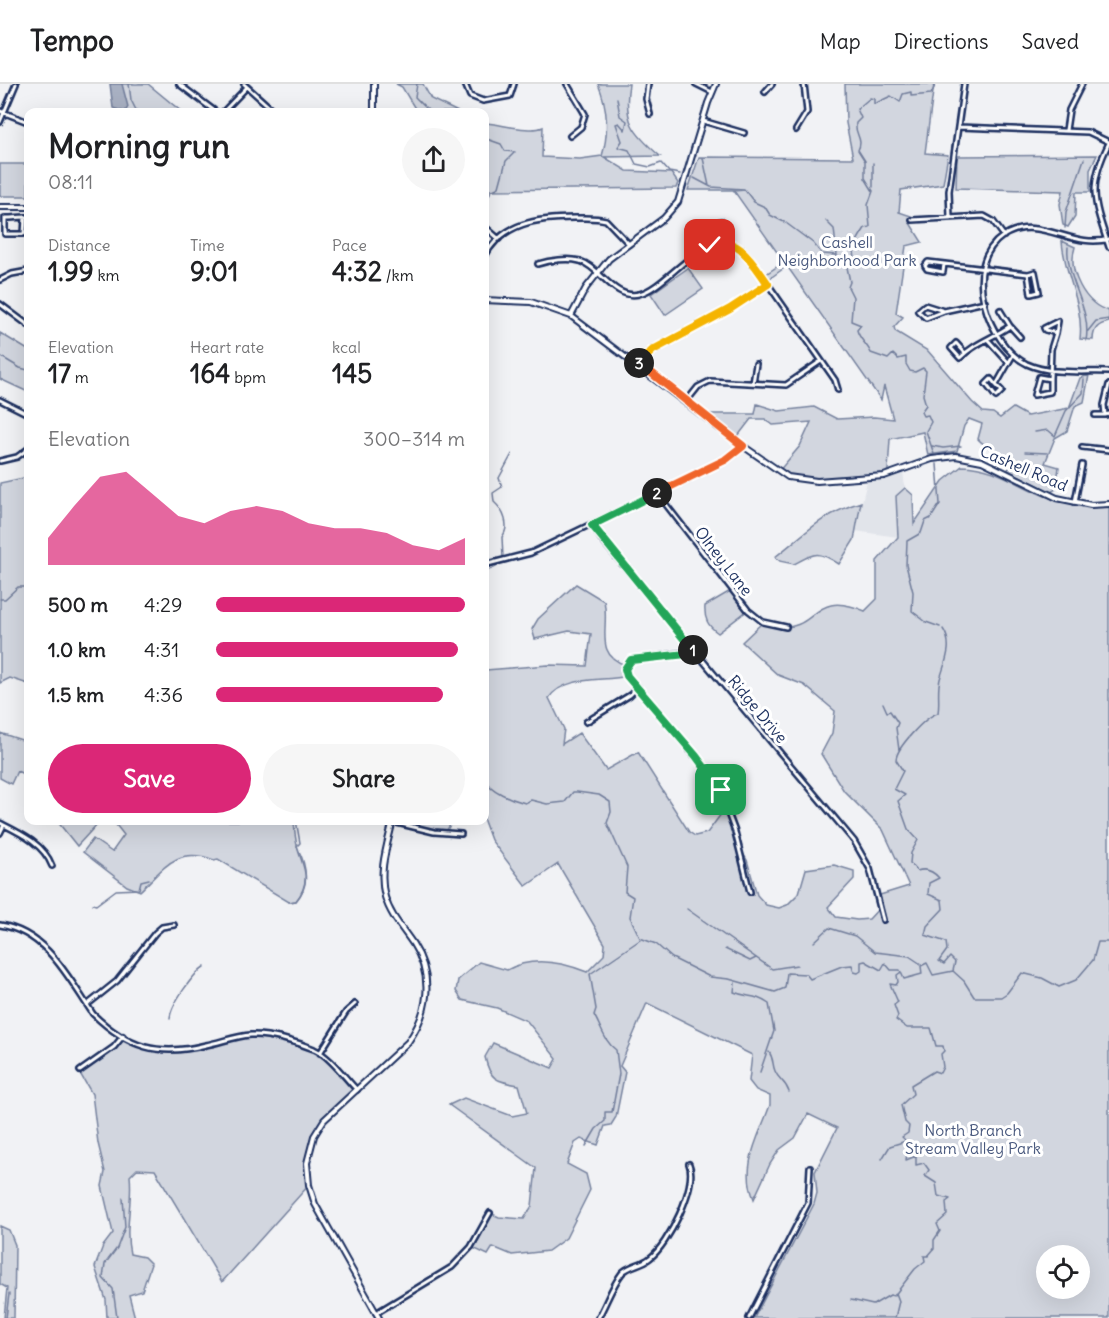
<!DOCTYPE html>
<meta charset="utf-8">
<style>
body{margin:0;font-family:Delius,sans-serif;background:#f6f6f6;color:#202124;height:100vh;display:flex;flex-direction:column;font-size:22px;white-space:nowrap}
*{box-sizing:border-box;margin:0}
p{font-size:20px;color:#757577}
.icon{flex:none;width:33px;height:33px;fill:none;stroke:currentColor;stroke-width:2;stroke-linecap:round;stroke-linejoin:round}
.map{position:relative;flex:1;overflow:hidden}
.sheet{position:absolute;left:24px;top:24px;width:465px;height:717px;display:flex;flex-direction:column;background:#fff;border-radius:12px;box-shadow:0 6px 24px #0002}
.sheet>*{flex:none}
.controls{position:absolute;left:1036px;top:1161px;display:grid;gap:12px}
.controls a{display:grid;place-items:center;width:54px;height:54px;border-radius:50%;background:#fff;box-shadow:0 6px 24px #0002;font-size:30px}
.pin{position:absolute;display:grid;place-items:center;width:51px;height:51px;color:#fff;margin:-26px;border-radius:12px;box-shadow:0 3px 9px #0006}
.km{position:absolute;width:30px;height:30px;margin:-15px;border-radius:50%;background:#222;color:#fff;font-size:16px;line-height:30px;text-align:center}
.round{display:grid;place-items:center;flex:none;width:63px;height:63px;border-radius:32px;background:#f6f6f6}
.overview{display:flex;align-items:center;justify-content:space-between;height:102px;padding:0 24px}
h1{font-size:33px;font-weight:800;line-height:45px}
.figures{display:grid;grid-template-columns:repeat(3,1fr);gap:9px;height:102px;padding:6px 24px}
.figures div{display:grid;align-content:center}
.figures b{font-size:26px;font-weight:800}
.figures small{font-size:16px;font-weight:400}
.figures p{font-size:16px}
.chart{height:168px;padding:12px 24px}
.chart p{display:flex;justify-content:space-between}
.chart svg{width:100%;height:108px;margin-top:6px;fill:#db2777;opacity:.7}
.action{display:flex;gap:12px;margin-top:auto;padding:12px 24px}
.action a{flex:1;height:69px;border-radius:36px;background:#db2777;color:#fff;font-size:24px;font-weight:800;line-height:69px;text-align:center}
.action a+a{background:#f6f6f6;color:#202124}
ul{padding:0 24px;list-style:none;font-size:20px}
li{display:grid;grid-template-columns:96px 72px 1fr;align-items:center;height:45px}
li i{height:15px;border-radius:8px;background:#db2777}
header{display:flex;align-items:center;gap:36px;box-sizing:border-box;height:84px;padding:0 30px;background:#fff;border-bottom:2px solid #e0e0e0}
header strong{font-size:28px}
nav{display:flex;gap:33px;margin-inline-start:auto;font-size:21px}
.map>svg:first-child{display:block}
</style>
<header>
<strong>Tempo</strong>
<nav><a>Map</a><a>Directions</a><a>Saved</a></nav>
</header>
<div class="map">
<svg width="1109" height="1234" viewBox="0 0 1109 1234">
<rect width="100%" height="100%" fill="#f1f2f5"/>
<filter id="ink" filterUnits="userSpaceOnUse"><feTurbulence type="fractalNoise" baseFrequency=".0167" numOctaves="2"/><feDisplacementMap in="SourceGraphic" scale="12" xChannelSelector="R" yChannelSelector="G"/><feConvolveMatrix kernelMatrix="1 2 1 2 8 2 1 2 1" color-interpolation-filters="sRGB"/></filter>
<g filter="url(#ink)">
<!-- built -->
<path fill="#e1e4ea" d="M903,387l2,17 -9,9 2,40 -43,-6 13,-54z"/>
<!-- green -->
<path fill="#d2d6df" stroke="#76829e" stroke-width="1.5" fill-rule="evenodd" d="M122,0h26l34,28h-59z
M396,0h27l8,15 27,13h-41l-15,-25z
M598,0h31c-6,37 4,49 31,72l-56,1 23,14 44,2 7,10 -2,5 -191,2v-67c16,1 46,10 58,4l-1,30 38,2 22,-3c7,-23 6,-49 -4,-72z
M845,0h89l-9,69 23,2 -5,29 -42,6 -2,22 12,4 -1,7 12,19 -16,4 -10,67 7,4 -9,10 1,4 33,20 44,51 11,10 10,1 7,5 13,-10 14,8 42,-8 11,-30 9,-3 -5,27 -9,4 -8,25 -12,7 -10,25 14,4 -3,22 -5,3 -43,-22 3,-8c-8,-11 -24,-12 -33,-23l4,-15 -13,-5 -5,7 -7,25 -29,4 -5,-23 -33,7 -2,31 -4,6 -77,5 -29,-9 22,-26 11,-24 -38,3 -8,-6h-14l-13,17 -28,-22h45l2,-10 22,7 35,-4 23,12 37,-2 19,2 -9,-33 -3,14 -94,-134 -18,13 -3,-5 18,-12 -50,-71 11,-1h-57l11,-33 154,1 -7,-35z
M1097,71l-7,15v22h-14l-1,24 -7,11 -5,-2 -3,-21 3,-13 -107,-3 1,-32z
M0,80h28v32h-28z
M1062,157l13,6c-8,24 10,58 34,64v11c-11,2 -16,7 -16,18l-13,-1c4,-35 -16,-64 -18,-98z
M688,184l15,21 -38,26 -14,-21z
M0,249l28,17v42l-28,-13z
M962,382c34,1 53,18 83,30 20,8 42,10 64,11v811h-355l60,-114 3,-11 -2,-21 22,-44 -29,-14 -13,24 -16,12 -9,14 -16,35c-14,-34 5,-62 16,-94v-9l-14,-6 -7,-9 3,-26 -105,-52 -27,63 5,6 -9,45 -5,8 -6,1 -7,19 -17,-6 -6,4 -8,21 19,10 4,16 -24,48 -18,13 -36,4 -19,-8 -5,8 -17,-8 19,-34 9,4 25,2 8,-13 4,-38 -87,-63 15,-7 48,18 15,-3 -8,-28c-23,-4 -29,-5 -34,-28l8,-14 59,25 5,-9 -30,-38 -30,-13 -35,-8 -6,-9 2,-11 21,-18 28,8c25,-14 55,-8 80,2l17,-17 1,-11 -47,-80 -32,22 -35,-46 -7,-19 1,-167 1,16 62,-5 39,1 4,-32 -22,-3 -34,8 -3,-10 6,-10 38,-35 28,17c6,26 -11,54 22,64l1,11c-23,6 -63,-1 -78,22l15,31 -2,15 17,-11 27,37 32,-18 51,80 6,4 12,-3 20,-27 12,41 8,13 10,35 9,10 13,3 8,-3 12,-12 7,-24 28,-4 20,6v8l-26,28 8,10 21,3 12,-1 13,-14 -2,-10 29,-9 -26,-56 -39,-39 -23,-37 11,-21 3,-22 -31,-26 -26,-10 -36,-33 21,-20c7,1 16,5 23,5 33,-2 28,-37 79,-16l12,-12v-38l21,-24 -2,-41 9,-8 8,7 1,29 29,-43zM1047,1172h33v32h-33z
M28,393v207l-18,-6 -10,5v-200z
M861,418l-7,38 -15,24c-22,-14 -24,-11 -45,0l-14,-3 -5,-4c32,-25 46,-42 86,-55z
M732,506l16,20 -30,23c-10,-7 -14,-14 -13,-27z
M0,649l28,9v34l-11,-5 -6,13 -11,-6z
M393,736l60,1 -9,13z
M57,737h43l-23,25z
M113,737h183l-2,1c1,9 1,21 5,29 8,16 10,35 -3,50l-7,1 -71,-43 -4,1c-37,-14 -49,7 -74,31l-13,-5 -44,-34 10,-13 19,13 12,-17z
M123,952l21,12 16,3 80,-15h24l49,13 15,11 29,30c-33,32 -52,45 -48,95l-87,97 -67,-112 -18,-1 -7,7c3,26 -6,52 0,78l14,3 7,7 -9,27 -13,4 6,23h-28l-1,-18 -11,-33 8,-21 10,-13 -11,-47 3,-14 -7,-29 -6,-49 -14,-24 35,-23z
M0,1142l9,4 6,15 -1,73h-10l3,-30 -7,-4z"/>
<!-- water -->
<path fill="#a8b0c2" stroke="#707c9a" stroke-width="1.5" d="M110,0h12l6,23 -3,5 -12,-4z"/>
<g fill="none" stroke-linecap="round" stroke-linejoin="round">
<!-- stream -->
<path stroke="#707c9a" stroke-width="1.5" d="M129,0l2,16 6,12
M417,0l-2,13 15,15
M617,14l3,18 7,5 -2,9 -6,-7 -3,1 6,17 -4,6 11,3 7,14 14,3 11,-4 8,9 11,2
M484,54l17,6 4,7 10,1 -9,9 -7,26 -8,4 -2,4
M703,74l6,28
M873,79v24
M694,94l17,9 33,2 10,13 11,5 5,8 16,8 27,20 9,11 14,1 11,12 3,15 -2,5 5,10 -2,24 10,4 -4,5c2,9 10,14 14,23l17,6 5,-5 5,5 8,-2v7l4,7 5,1 8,-4 3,3 -3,24 3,10 -5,7 2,4 5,-1 3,7 -5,9 8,23
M826,137l8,8 3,26
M1065,144l1,-16 18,-53
M1068,163c-3,32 24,61 18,94
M847,183l8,-9c-3,-12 4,-20 10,-30l5,-1 -2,-22 5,-14 -8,-13v-17l-7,-11c6,-11 -4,-16 -2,-27l5,-5 -4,-9 13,-11 4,1v5l17,-8 9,6 3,-8 8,-2v4l20,-2 5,-10
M1088,247l8,-10 13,-2
M0,272l20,12 8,2
M1035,348l13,-2 7,6 11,-25 17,-18 1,-14
M932,362l11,2 18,-2
M1025,368l22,1
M937,380l3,40 -9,14 -6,3 -4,12 -14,8 -1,24 7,27 -1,19 14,11 14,5
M503,474l-1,-21c9,-11 1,-27 -8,-35l-1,-9 9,-6 -3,-9 13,-24
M484,488l12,-5
M0,515h5l13,-12h10
M943,545c11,16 2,33 -3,50 -3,12 0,23 -2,34 -12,3 -42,35 -42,47l7,11 -9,18 11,6 -7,6 10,28 10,11 -7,13 -1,10 7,8c9,-3 16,0 22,7l-10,5 -1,11 14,6 1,9 -16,17 -2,9 21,7 1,8 -8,11 5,3 6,-7 5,5 -2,9
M883,619l4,9 3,-1 8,12 -2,5 3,22
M484,694c5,13 29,22 41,25l6,-3 16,4 18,-2 8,-10h4l22,3 11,7 1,10 -4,11 20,44 -2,25 8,5 -3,20 10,21 16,6 16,14 38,19 19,2 46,13 10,-4 2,-15 19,1 4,5 32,-13 10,-1 2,7 4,1 3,-2v-9l4,-1 16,9 4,-7 6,7h9l4,9 18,-5 -1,-8 6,-3 6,12 20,-4 11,10 10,16h27l6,-4 15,-20 20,5 17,9 17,-7 17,-20 5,-18h11
M289,818l7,-1c18,-21 6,-35 1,-55l3,-3 -4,-23
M93,820l3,1 20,-15 23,-1 2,-8 8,-2
M687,825l85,60 25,-4
M814,858l15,-14 26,8 20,16 34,4 12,8
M725,865l25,12 6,-3
M735,899l-1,9c14,6 21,2 35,12l5,27 -14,41
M170,935c0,-14 24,-46 35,-53
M769,968c5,7 3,12 6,19 4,10 10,9 14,21
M586,1062l10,-17 9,-8v-9h7l7,-38 -3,-24c-12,-9 -15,-23 -22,-35l2,-6 -6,-35 50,-34
M882,1075l8,-13 16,-5
M851,1216l22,5 17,-10 4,1 21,-27 10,-8 -1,-5h4l6,-7v-9l6,-9 -3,-7 10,-9 -1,-13 4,-3 -12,-3 -2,-13 -11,-7 4,-6 -5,-7 -8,2v-9l-10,4c1,-9 4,-17 -4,-23l6,-4 1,-7 -4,-4 -4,-17 12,-11 -2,-9 23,-14 6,2 3,-6 -2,-13 3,-3 -1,-5h-7l-5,-18h-24l-11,-8 2,-4 -4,-11 4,-3 -8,-18 6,1 2,-3 -1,-7 4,-3
M6,1234l3,-24
M117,1234l-4,-29 -10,-11 2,-14 12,-16 8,-21 -2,-29
M895,1234l4,-17 -3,-8"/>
<!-- minor casing -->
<g stroke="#1b2f5e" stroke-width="8">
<path id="minor" d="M179,0l37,28
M244,0l31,28
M465,0l5,12 13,5 27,-5 4,-12
M567,0l18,30 -4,13 -11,9
M648,0l-2,15 4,15
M696,0l16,8
M765,8l7,-8
M0,27l28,11
M223,28l24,-25
M703,37l41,12
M0,38l16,-38
M959,43l129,5 21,10
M796,46l11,-18 -3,-28
M1066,46l3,-20 13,-26
M1109,59c-22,44 -15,59 0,104
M25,133l-1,17h-19v-16c8,0 16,-1 23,-1
M950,133l-1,-26 15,-107
M912,136l72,-4 9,5 11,15
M484,142l15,13
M1109,155c-37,11 -71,-26 -106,-3 -43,29 -15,109 24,128 24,11 56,7 82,8
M718,159l3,-22
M484,174c18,-36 55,-40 90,-40 11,0 22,-1 32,2l23,24
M538,180c12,-4 30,-6 42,-3 20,6 34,39 59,33 34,-9 72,-80 110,-37l86,123 3,10
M944,180l-1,8 -16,-3 -2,-3 3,-4 100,12 3,20 8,-2 -4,-20 -7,2
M0,196l12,-6 16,-3
M0,220l28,21
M944,227l-19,-6 -7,6 8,7 18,-7 41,-9
M1058,237l-2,12 -11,-3 -1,-2z
M1010,242l10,11
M988,256l20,22
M965,269l-9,-10 -5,5 9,10c16,-16 31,-19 50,-32l-10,-16
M638,281l15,-15 77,-41 38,-25
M1039,293l11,2v13l-16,3z
M1050,295l1,-30 5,-16
M753,299l3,-19
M996,301l6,6 -6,6 -10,-13 5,-5 5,6 17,-30
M1109,301l-5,20 1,10 4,-1
M0,316l28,14
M686,318l12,-15 12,-6 76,4 35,-24
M1095,331h10
M1082,363l27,3
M0,377l17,-4 11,-8
M657,409l91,117 15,12 23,5
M1075,418l7,-37
M592,441l10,15 252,301 16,28 13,51
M484,481l47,-12 194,-93 18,-14
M694,567l-63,9 -6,9 2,7 89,105 19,51 15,60
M586,638l44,-27 8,-8
M393,738l41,10 27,2
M0,739c20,10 44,21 52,43
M0,749l4,-8
M0,841c47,7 69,54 93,89 35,34 66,43 113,31 15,-3 30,-9 45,-10 18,-1 46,7 63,14 17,8 30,28 43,41
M87,921l30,-24 38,-48 7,-6 12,-2
M320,969l26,-41 9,-8
M80,987l34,-24 9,-11
M376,1229l76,-46 19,-20 19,-34
M598,1234c8,-14 14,-32 24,-45 7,-8 20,-8 28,-15 18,-13 48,-73 39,-94
M749,1234l59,-115 2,-36"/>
</g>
<!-- tertiary casing -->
<g stroke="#1b2f5e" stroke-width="8">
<path id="tertiary" d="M374,28v-28
M0,123h28
M484,216l47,2 40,14 172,130 45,31 29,4 67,-5 48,-17 24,-3 26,5 75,37 34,7 18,-1
M571,232l15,-28 23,-29 55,-41 14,-16 30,-99 8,-19
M379,1234l-64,-114 -6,-19 -2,-22 7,-27 10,-16 84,-78c21,-30 26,-66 5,-98 -10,-15 -23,-29 -28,-47 -7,-26 2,-51 8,-77"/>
</g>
<!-- minor -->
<use href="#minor" stroke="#fff" stroke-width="3"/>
<!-- tertiary -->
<use href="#tertiary" stroke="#fff" stroke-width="4"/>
</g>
</g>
<g fill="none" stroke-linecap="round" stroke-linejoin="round" filter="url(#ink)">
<!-- split-1 casing -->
<g stroke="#fff" stroke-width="12">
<path id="split-1" d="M693,566l-7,4 -55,6 -6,9 2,7 69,80 25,34"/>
</g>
<!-- split-2 casing -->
<g stroke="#fff" stroke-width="12">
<path id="split-2" d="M657,409l-65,32 101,125"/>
</g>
<!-- split-3 casing -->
<g stroke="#fff" stroke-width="12">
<path id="split-3" d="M639,279l104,83 -18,14 -68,33"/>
</g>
<!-- split-4 casing -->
<g stroke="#fff" stroke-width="12">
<path id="split-4" d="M639,279l14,-13 77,-41 38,-25c-14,-19 -30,-51 -58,-39"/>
</g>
<!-- split-1 -->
<use href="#split-1" stroke="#22a559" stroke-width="8"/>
<!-- split-2 -->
<use href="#split-2" stroke="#22a559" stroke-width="8"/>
<!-- split-3 -->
<use href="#split-3" stroke="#f0652b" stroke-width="8"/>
<!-- split-4 -->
<use href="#split-4" stroke="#f5b400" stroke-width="8"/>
</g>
<g text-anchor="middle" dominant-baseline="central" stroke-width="6" stroke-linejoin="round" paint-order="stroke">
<!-- park labels -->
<g font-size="16" fill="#49597e" stroke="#fff">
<text x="847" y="158">Cashell<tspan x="847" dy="18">Neighborhood Park</tspan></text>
<text x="973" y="1046">North Branch<tspan x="973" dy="18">Stream Valley Park</tspan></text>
</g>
<!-- street labels -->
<g font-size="16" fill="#1b2f5e" stroke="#fff">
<text transform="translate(1024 384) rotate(23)">Cashell Road</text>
<text transform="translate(724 477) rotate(52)">Olney Lane</text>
<text transform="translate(758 625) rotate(50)">Ridge Drive</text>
</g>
</g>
</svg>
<div class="controls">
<a><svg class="icon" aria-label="locate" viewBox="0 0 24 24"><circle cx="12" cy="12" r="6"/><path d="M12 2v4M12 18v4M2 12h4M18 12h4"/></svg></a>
</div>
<div class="pin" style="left:721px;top:706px;background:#1e9e55"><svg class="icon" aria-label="arrive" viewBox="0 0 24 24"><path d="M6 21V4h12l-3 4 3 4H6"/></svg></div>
<div class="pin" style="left:710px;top:161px;background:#d93025"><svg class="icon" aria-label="check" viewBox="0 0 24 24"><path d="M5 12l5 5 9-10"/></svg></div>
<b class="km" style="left:693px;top:566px">1</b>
<b class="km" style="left:657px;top:409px">2</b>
<b class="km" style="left:639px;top:279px">3</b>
<section class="sheet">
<div class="overview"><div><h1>Morning run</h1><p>08:11</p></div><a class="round"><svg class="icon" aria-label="share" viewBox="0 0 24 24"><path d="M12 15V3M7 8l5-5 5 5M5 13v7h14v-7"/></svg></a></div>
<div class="figures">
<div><p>Distance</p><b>1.99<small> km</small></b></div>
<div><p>Time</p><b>9:01</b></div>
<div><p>Pace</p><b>4:32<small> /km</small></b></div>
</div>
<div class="figures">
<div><p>Elevation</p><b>17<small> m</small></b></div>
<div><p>Heart rate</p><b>164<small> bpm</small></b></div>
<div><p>kcal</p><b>145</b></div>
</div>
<div class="chart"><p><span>Elevation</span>300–314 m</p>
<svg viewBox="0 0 160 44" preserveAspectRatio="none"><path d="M0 44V33L10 20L20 8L30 6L40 15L50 24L60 27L70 22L80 20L90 22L100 27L110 29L120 29L130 31L140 36L150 38L160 33V44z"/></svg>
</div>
<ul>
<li><b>500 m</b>4:29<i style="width:100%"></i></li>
<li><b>1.0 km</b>4:31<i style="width:97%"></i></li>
<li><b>1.5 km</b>4:36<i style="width:91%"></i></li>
</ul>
<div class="action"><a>Save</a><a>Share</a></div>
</section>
</div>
